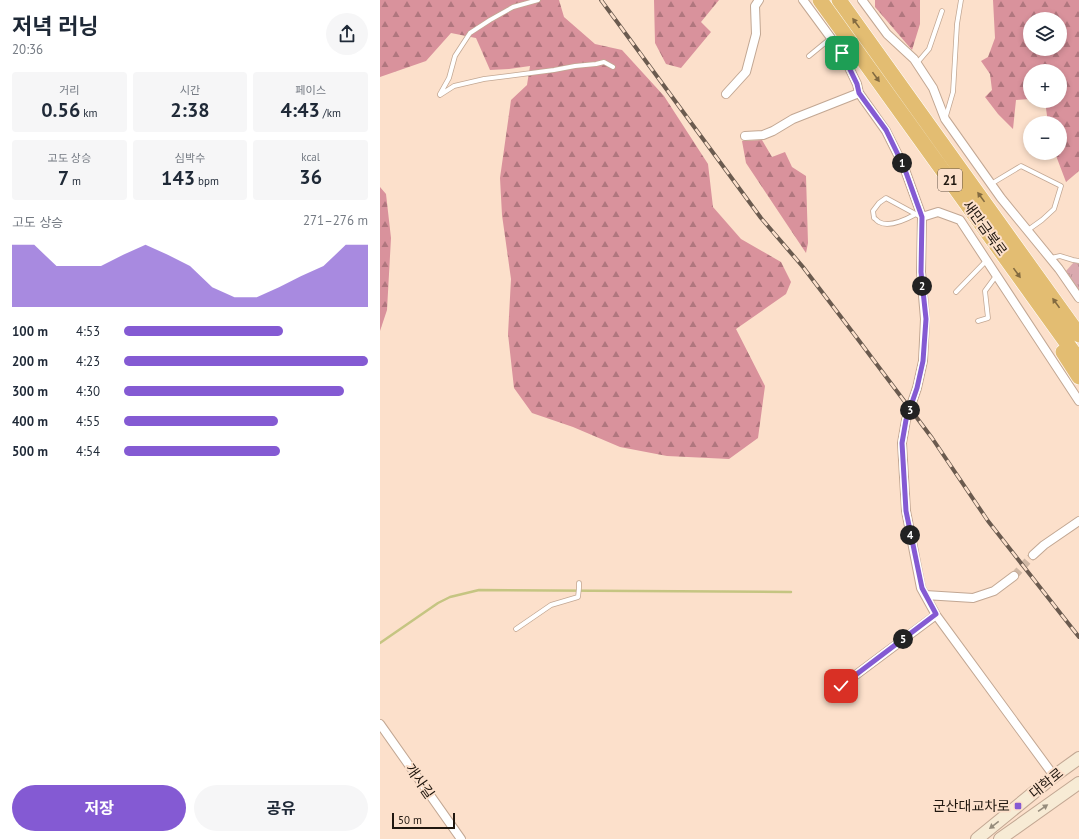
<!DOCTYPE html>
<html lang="ko">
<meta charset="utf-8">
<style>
body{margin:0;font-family:"PT Sans","Noto Sans KR",sans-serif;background:#f6f6f7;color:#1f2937;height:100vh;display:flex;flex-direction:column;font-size:15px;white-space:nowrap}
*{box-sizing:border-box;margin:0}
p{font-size:13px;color:#747a83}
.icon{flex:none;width:22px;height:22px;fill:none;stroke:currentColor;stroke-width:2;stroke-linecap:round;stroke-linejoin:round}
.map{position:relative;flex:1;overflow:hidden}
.details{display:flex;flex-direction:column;background:#fff;width:380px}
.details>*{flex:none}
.fabs{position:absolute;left:643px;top:12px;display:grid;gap:8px}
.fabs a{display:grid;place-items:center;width:44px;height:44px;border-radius:50%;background:#fff;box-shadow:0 2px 6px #0003;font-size:20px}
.scale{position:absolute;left:12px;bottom:10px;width:63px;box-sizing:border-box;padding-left:4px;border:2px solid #20170f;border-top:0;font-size:11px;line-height:14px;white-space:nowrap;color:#20170f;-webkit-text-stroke:3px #fce0cb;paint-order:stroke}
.pin{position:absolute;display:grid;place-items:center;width:34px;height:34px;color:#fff;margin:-17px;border-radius:8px;box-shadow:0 2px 6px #0006}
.km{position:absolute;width:20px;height:20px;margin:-10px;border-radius:50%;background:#222;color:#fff;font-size:11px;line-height:20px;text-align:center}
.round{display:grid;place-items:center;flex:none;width:42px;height:42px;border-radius:21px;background:#f6f6f7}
.summary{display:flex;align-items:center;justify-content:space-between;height:68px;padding:0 12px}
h1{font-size:22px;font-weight:700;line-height:30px}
.figures{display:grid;grid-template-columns:repeat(3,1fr);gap:6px;height:68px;padding:4px 12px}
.figures div{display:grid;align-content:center;border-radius:4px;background:#f6f6f7;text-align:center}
.figures b{font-size:20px;font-weight:700}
.figures small{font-size:11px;font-weight:400}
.figures p{font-size:11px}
.chart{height:112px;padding:8px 12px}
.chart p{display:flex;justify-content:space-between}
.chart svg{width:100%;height:72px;margin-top:4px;fill:#845ad3;opacity:.7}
.primary-button{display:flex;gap:8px;margin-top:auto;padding:8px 12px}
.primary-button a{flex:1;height:46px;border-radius:24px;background:#845ad3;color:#fff;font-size:16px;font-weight:700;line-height:46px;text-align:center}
.primary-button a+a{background:#f6f6f7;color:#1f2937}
ul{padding:0 12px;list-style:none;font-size:13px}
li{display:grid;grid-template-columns:64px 48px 1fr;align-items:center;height:30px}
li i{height:10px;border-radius:5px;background:#845ad3}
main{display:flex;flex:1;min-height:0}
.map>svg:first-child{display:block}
</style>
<main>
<section class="details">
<div class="summary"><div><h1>저녁 러닝</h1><p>20:36</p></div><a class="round"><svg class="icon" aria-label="share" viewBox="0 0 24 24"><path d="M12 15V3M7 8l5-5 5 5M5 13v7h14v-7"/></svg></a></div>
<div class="figures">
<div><p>거리</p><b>0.56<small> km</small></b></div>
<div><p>시간</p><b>2:38</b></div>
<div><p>페이스</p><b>4:43<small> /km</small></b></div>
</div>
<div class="figures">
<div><p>고도 상승</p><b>7<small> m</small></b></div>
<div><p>심박수</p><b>143<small> bpm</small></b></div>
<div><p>kcal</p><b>36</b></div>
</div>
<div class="chart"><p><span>고도 상승</span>271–276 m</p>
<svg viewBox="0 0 160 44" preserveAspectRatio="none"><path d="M0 44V6L10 6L20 19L30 19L40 19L50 12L60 6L70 12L80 19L90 32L100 38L110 38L120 32L130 25L140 19L150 6L160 6V44z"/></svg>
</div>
<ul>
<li><b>100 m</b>4:53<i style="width:65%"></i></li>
<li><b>200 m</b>4:23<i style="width:100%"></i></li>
<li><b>300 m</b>4:30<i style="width:90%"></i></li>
<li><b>400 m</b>4:55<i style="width:63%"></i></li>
<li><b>500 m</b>4:54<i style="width:64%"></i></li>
</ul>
<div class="primary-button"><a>저장</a><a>공유</a></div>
</section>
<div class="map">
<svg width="699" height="839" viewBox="0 0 699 839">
<defs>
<pattern id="grass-tufts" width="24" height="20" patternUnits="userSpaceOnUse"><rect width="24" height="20" fill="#daa9af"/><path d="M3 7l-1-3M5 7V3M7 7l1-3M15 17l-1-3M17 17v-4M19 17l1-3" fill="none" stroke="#bb9195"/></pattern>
<pattern id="forest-firs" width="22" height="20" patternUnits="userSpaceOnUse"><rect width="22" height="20" fill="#d9929c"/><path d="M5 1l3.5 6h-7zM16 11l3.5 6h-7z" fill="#b0767e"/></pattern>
</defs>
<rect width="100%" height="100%" fill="#fce0cb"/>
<!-- grass -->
<path fill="url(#grass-tufts)" d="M694,262l5,2v26l-13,-19z"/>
<!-- forest -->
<path fill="url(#forest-firs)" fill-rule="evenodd" d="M0,0h179l5,17 31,27 27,6 42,46 44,68 5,43 28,32 40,23 10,20 -5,12 -50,35 29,57 -7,52 -29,21 -62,-3 -47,-9 -47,-20 -41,-14 -18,-25 -6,-54 3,-55 -9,-64 -2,-37 11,-78 16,-15 3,-19 -21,3 -19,1 -14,-32 -25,-5 -25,28 -46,16z
M274,0h65l-18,22 10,10 -30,36 -15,-4 -11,-21z
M495,0h45v24l-8,26 -37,-43z
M613,0h86v171l-13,11 -11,-29h5v-30h-12l-3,-22h15v-30h-30v28l-14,1 -3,29 -15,-15 -13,-17 7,-7 -2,-16 -9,-13 7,-4 7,-19zM650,19h30v30h-30z
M382,140l10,17 13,-5 7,15 14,9 2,67 -2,10 -60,-90 -4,-22z
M0,187l6,7 5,44 -4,72 -7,21z"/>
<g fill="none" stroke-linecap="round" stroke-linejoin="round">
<!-- stream -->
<path stroke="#c5c582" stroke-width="2.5" d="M0,643l58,-40 12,-6 29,-7 312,2"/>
<!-- street-tunnel -->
<path stroke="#d0b8a5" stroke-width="8" stroke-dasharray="8 4" stroke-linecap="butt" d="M634,576l19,-21"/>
<!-- lane casing -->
<g stroke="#c2a793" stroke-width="5.5">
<path id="lane" d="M429,56l22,-18
M537,63l12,-14 13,-38
M60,94l9,-16 6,-22 15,-23 20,-13 23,-13 25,-7
M60,95l14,-9 30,-7 70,-9 21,-4 21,-2 8,-2 9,5
M566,116l7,-24 4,-68 4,-24
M611,184l30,-18 40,20 -7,23 -12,11 -14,10
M536,214c-9,5 -27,14 -37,8 -2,-1 -3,-3 -5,-4l-1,-7 6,-8 7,-5 35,19
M671,258l9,-2 13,4 6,1
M576,292l30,-31
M598,321l10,-3 -3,-27 11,-15
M136,629l35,-24 27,-8 1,-9v-5"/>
</g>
<!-- street casing -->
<g stroke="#c2a793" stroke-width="10">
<path id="street" d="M423,0l39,53 15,31 2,9 27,38 18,36 18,50 -1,55 4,47 -2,42 -6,27 -11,32 -4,23 4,68 15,77 15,27 118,161
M482,0l25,34 27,25 19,29 12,31 56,79 58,71 20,29
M346,94l20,-22 10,-38 -1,-28 4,-6
M365,136l18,-1 10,-4 20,-12 66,-26
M542,217l16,-5 22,8 119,181
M653,555l11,-10 35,-24
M545,595l48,3 21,-7 20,-15
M461,686l95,-71
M0,724l81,115"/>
</g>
<!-- secondary casing -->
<g stroke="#c2a793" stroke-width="14">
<path id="secondary" d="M597,839l77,-63 25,-18
M620,839l79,-56"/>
</g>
<!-- highway casing -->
<g stroke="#fff" stroke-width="16">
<path id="highway" d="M440,0l259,360
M459,0l240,335
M683,352l16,25"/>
</g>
<!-- lane -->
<use href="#lane" stroke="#fff" stroke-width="4"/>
<!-- street -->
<use href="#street" stroke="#fff" stroke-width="8"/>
<!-- secondary -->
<use href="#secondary" stroke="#f7ebd5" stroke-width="12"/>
<!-- highway -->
<use href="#highway" stroke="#e3bd72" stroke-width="15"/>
<!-- rail casing -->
<g stroke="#6b5b4f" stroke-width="4">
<path id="rail" d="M221,0l160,218 42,49 54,71 75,100 56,83 91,116"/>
</g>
<!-- rail -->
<use href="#rail" stroke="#fce0cb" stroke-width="2.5" stroke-dasharray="8" stroke-linecap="butt"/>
</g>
<!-- one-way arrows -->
<defs><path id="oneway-solid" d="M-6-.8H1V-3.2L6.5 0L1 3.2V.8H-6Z"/></defs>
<g fill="#826a40">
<use href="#oneway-solid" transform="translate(476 23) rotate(-126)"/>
<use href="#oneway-solid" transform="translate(496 77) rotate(54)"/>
<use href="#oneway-solid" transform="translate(601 197) rotate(-126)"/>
<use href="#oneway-solid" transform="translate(637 273) rotate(54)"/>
<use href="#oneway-solid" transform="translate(676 303) rotate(-126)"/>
</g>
<g fill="#968c7c">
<use href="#oneway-solid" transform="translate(663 808) rotate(-35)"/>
<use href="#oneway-solid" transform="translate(614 825) rotate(142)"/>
</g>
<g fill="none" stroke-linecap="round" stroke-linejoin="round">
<!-- route casing -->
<g stroke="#fff" stroke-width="8">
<path id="route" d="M461,686l95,-72 -14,-26 -16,-77 -4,-68 4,-23 11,-32 6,-27 3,-42 -5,-47 1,-55 -18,-50 -18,-37 -27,-37 -2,-9 -15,-31"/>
</g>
<!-- route -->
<use href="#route" stroke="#845ad3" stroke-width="5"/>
</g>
<!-- markers -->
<rect fill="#845ad3" stroke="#fce0cb" stroke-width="1.5" x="634" y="802" width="8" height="8" rx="2"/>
<g text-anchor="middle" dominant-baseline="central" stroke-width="4" stroke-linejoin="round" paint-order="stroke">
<!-- shield labels -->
<rect fill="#fce0cb" stroke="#625347" stroke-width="1" x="558" y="169" width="24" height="22" rx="3"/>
<g font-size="13" font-weight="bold" fill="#20170f">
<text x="570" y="180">21</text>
</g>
<!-- street labels -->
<g font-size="14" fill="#20170f" stroke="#fce0cb">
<text transform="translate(605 228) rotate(54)">새만금북로</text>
<text transform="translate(40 781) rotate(55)">개사길</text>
<text transform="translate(666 783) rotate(-39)">대학로</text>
</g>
<!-- poi labels -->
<g font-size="14" fill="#20170f" stroke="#fce0cb" text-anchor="end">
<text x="630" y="806">군산대교차로</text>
</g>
</g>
</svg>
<div class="fabs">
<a><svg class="icon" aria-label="layers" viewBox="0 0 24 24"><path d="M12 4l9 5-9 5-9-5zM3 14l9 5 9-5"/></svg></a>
<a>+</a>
<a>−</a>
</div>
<div class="scale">50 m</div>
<div class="pin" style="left:462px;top:53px;background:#1e9e55"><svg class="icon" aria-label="arrive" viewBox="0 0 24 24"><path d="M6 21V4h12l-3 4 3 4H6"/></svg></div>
<div class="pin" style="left:461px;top:686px;background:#d93025"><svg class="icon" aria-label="check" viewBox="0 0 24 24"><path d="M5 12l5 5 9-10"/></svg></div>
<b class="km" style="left:522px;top:163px">1</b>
<b class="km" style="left:542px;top:286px">2</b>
<b class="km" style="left:530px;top:410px">3</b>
<b class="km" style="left:530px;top:535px">4</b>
<b class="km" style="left:523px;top:639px">5</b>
</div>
</main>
